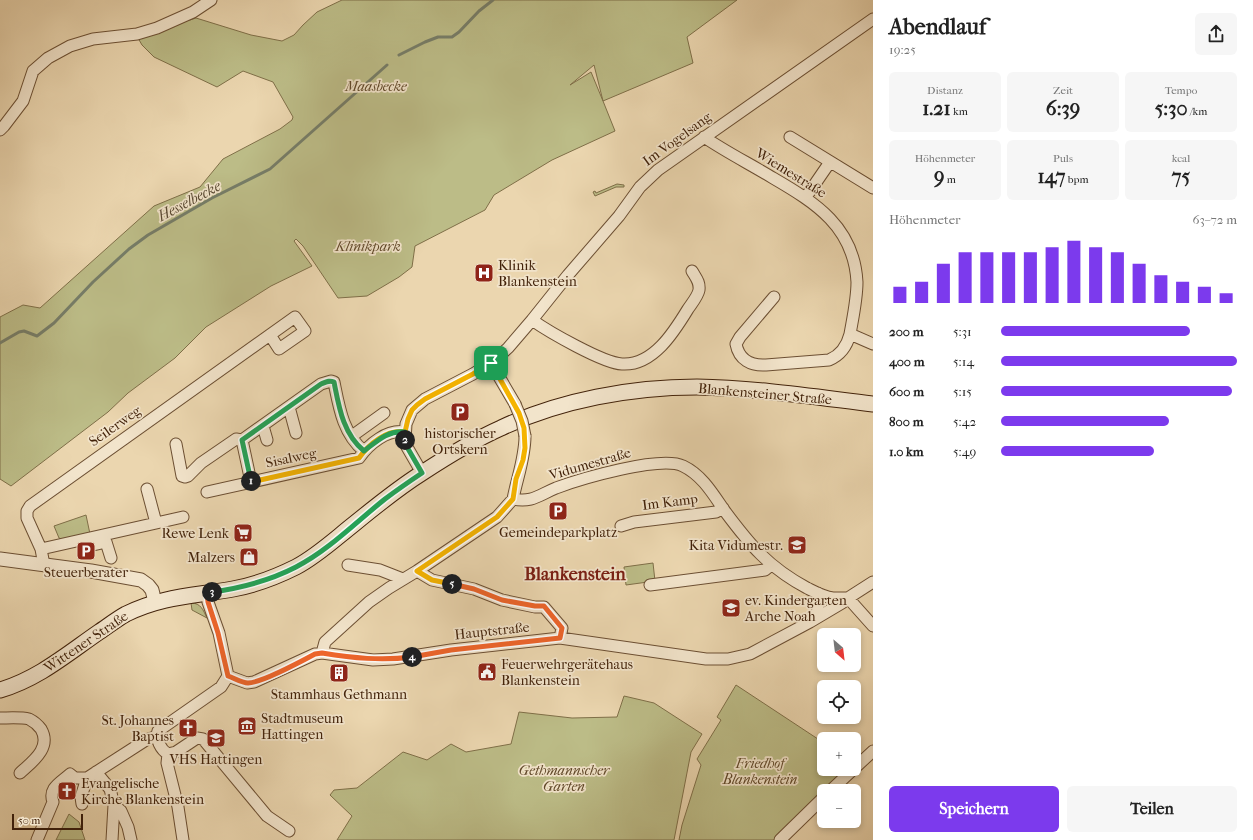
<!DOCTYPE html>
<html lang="de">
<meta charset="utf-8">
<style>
body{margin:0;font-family:"IM FELL French Canon",serif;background:#f6f6f6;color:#222;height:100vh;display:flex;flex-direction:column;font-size:15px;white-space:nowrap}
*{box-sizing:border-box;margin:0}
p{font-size:13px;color:#767676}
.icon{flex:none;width:22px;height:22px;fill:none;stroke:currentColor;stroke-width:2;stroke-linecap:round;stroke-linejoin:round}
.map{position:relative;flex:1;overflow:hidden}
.sheet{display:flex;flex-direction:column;background:#fff;width:380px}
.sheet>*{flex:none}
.needle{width:26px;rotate:152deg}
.fabs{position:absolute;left:817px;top:628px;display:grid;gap:8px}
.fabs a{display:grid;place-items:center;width:44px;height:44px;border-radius:6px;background:#fff;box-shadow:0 2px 6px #0003;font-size:20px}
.scale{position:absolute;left:12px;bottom:10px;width:71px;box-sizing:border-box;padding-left:4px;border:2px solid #42220a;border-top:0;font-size:11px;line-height:14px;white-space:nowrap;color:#42220a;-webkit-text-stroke:3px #f2e4cb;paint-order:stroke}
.pin{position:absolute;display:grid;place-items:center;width:34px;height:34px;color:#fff;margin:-17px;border-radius:8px;box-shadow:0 2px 6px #0006}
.km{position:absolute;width:20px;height:20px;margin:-10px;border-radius:50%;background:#222;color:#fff;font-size:11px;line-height:20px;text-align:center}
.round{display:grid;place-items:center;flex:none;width:42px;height:42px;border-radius:6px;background:#f6f6f6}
.headline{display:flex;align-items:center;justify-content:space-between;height:68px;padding:0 16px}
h1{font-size:22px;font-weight:700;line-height:30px}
.stats{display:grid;grid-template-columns:repeat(3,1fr);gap:6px;height:68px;padding:4px 16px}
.stats div{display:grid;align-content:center;border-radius:6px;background:#f6f6f6;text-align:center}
.stats b{font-size:20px;font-weight:700}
.stats small{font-size:11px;font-weight:400}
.stats p{font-size:11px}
.chart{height:112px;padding:8px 16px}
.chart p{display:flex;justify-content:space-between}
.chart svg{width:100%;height:72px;margin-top:4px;stroke:#7c3aed;stroke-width:6}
.cta{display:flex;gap:8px;margin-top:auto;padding:8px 16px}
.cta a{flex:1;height:46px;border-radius:6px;background:#7c3aed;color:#fff;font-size:16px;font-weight:700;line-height:46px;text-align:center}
.cta a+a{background:#f6f6f6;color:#222}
ul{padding:0 16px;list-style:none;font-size:13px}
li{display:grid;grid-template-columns:64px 48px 1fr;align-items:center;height:30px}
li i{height:10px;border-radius:5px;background:#7c3aed}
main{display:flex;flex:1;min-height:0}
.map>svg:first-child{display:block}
</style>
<main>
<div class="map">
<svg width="873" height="840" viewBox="0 0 873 840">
<rect width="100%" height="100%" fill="#ebd6af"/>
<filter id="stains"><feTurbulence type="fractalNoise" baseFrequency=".005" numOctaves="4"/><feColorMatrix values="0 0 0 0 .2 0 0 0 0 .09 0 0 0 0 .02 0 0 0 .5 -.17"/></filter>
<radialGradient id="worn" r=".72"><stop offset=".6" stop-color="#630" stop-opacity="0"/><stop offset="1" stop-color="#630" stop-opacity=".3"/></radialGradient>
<!-- green -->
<path fill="#bcbc87" stroke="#7f6f48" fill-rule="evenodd" d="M342,0h395l-50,37 6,26 -90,38 12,30 -63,29 -58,35 -9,15 -70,36 -3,21 -13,10 -32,19 -29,2 -35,-52 -7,-7 -2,2 18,25 -41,20 -65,41 -31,31 -47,35 -20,19 -97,74 -11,-7v-162l23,-12 17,3 114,-102 46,-19 23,-28 57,-30 12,-9 1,-3 -20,-35 -30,-11 -26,16 -63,-30 -12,-12 -4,-7 46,-19 6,1 6,-2 55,17 31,6 12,-6 9,-10 14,-13zM594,65l9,36 -12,-29 -21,13z
M617,184l7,1v2h-8l-21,9 -2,-4 2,-1 1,2z
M86,515l4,19 -27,6 -4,-2 -5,-12z
M653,563l2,18 -29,4 -2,-18z
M191,603c10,0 12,7 16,15l-15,-8z
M736,685l88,58v26h26l-26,22 -50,49h-95l3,-15 19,-60 -4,-6 24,-39 -4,-3z
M624,696l30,7 48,31 -11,18 -17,88h-337l15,-24 -22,-21 4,-5 23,-2 46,-36 24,8 24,-16 15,8 45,-8 8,-32 53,6 45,-1z
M69,814l10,8 6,18h-29z"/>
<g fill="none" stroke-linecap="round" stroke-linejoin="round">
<!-- stream -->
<path stroke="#767d68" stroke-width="3" d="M399,55l26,-13 13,-5h14l7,-5 20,-21 14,-11
M0,343l19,-11 5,-1 13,5 17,-13 39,-41 36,-33 19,-14 64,-37 58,-29 117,-104"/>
<!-- minor casing -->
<g stroke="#6c4f33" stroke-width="13">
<path id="minor" d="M0,130l4,-4 19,-25 10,-30 15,-13 22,-12 23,-7 44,-5 20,-6 36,-16 18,-12
M704,137c22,15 46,27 69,41 43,25 81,49 84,104 0,17 -4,35 -7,52l23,10
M790,137l83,51
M806,197l24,-35
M774,297l-34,40 -4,7c3,16 15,22 30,21l63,-5c12,-5 18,-14 21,-26
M532,320c17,12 71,43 90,44 31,2 52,-32 66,-55 4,-6 10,-13 11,-19 1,-8 -3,-12 -7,-19
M491,363l24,41
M289,407l7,26
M263,426l4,14
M352,436l32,-23
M242,440l9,42
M176,444l6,32 3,1 3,-1 13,-13 35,-24 6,1 79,-56 10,-3 3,1c5,25 9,52 30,69
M422,473l-15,-26 -2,-7 1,-16 6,-14 13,-11 48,-25 18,-11 17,-15 24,-28 36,-45 51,-59 21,-29 18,-17 215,-151
M147,489l9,34
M207,492l152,-34c10,-14 28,-29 46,-26
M513,499c4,-21 12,-41 12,-63
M621,526l13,-4 82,-10 7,-4
M93,545l13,-3 5,16
M41,549l142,-32
M44,565l-3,-16 -14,-31v-7l3,-5 265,-189 10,14 -26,18 -9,-14
M348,565l32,5 23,9
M417,571l15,9 42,9 28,11 33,7h9l18,21 -2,10
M650,585l115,-15 6,-5
M207,593l1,9 11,31 9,43
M848,598l25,28
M811,620l7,-9v-18
M322,653l3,-11 44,-40 20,-14 28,-17 80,-54 16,-18c19,4 26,-4 43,-11 24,-9 105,-33 127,-22 19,9 30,28 41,44 26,35 44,57 83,78 8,4 17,9 26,10 5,0 10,0 15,0
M228,676l19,7 7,-1 61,-28 7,-1 51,7 20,-1 58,-9 109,-12 146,21h22l22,-5 60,-32 32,-19 6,-5 25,-16
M0,718c8,0 21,-1 29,1 4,2 9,6 12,10 11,19 -9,33 -21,44
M168,754l8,-2 21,-14 6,1 64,77 22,15
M168,754c-7,-4 -13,-15 -10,-23l63,-44 7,-11
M168,754l-1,9 11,44 5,33
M96,772l14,17 4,16 -2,35
M830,791l43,-40
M82,804l-1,-7 6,-19
M114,805l7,6 7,16 3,13
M37,840l16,-38c-5,-14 7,-19 17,-28l5,4h12l59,-38 11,-4
M780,840l44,-43"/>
</g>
<!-- tertiary casing -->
<g stroke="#6c4f33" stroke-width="15">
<path id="tertiary" d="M0,559l91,12 50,9 7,5 4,5 3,12"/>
</g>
<!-- secondary casing -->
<g stroke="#42220a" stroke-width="17">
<path id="secondary" d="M0,690c38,-11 67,-36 99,-58 9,-6 18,-13 27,-18 36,-18 69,-18 107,-25 22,-4 43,-12 63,-22 21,-11 39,-28 58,-43 22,-18 44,-36 68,-51 26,-17 52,-33 79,-45 59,-28 131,-41 196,-41 59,1 118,10 176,17"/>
</g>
<!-- minor -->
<use href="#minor" stroke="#f2e4cb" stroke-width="11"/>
<!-- tertiary -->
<use href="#tertiary" stroke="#f2e4cb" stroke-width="13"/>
<!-- secondary -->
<use href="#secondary" stroke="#f2e4cb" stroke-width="15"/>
<!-- minor-bridge casing -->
<g stroke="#6c4f33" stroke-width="13" stroke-linecap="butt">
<path id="minor-bridge" d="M515,404l7,17 3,15"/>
</g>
<!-- minor-bridge -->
<use href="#minor-bridge" stroke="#f2e4cb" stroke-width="11"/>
</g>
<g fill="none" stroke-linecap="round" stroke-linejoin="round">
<!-- split-1 casing -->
<g stroke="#fff" stroke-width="8">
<path id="split-1" d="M251,481v1l108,-24c10,-14 28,-29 46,-26l3,-13 4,-9 5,-5 8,-6 48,-25 18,-11"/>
</g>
<!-- split-2 casing -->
<g stroke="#fff" stroke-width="8">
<path id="split-2" d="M251,481l-9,-41 79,-56c5,-2 8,-4 13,-2 5,25 9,52 30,69 13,-10 24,-21 41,-19v8"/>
</g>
<!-- split-3 casing -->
<g stroke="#fff" stroke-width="8">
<path id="split-3" d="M212,592c29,-4 57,-11 84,-25 33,-17 60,-45 89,-68 12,-9 25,-18 37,-26l-15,-26 -2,-7"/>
</g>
<!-- split-4 casing -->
<g stroke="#fff" stroke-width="8">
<path id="split-4" d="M212,592l-5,1 1,9 10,31 10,43c6,2 14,7 20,7 12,0 54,-22 67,-29l7,-1c31,5 59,8 90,4"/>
</g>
<!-- split-5 casing -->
<g stroke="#fff" stroke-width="8">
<path id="split-5" d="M412,657l39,-7 109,-12 2,-10 -18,-22h-9l-33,-6 -28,-11 -22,-5"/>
</g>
<!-- split-6 casing -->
<g stroke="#fff" stroke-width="8">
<path id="split-6" d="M452,584l-20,-4 -15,-9 80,-54 16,-18 3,-20 7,-19 2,-12 -1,-20 -5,-15 -28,-50"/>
</g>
<!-- split-1 -->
<use href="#split-1" stroke="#f5b400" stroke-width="5"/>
<!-- split-2 -->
<use href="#split-2" stroke="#22a559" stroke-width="5"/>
<!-- split-3 -->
<use href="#split-3" stroke="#22a559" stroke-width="5"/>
<!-- split-4 -->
<use href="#split-4" stroke="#f0652b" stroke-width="5"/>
<!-- split-5 -->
<use href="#split-5" stroke="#f0652b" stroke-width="5"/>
<!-- split-6 -->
<use href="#split-6" stroke="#f5b400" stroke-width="5"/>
</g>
<!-- icons -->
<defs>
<g id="hospital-square" transform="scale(1)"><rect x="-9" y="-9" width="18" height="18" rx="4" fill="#8f2418" stroke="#f2e4cb"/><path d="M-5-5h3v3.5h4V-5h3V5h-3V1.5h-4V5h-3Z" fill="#fff"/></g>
<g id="parking-square" transform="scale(1)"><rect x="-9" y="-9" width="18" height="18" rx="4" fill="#8f2418" stroke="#f2e4cb"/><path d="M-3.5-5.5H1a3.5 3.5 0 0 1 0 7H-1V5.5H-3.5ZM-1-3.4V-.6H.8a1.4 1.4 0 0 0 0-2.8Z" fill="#fff"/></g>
<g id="supermarket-square" transform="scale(1)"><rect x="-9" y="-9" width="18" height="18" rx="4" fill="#8f2418" stroke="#f2e4cb"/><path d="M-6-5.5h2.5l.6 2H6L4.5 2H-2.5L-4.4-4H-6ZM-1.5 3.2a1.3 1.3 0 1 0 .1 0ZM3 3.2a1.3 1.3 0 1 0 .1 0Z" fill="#fff"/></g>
<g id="school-square" transform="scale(1)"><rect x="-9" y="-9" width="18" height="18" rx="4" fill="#8f2418" stroke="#f2e4cb"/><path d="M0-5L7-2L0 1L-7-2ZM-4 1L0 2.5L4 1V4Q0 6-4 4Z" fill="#fff"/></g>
<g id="shop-square" transform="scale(1)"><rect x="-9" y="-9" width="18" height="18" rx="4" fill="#8f2418" stroke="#f2e4cb"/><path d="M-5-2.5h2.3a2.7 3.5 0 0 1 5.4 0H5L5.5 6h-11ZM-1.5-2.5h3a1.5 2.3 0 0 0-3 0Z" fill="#fff"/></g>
<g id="civic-square" transform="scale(1)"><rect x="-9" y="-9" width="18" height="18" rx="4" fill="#8f2418" stroke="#f2e4cb"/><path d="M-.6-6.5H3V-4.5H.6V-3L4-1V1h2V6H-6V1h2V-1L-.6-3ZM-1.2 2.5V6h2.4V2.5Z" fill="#fff"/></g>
<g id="building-square" transform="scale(1)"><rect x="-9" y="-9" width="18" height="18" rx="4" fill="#8f2418" stroke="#f2e4cb"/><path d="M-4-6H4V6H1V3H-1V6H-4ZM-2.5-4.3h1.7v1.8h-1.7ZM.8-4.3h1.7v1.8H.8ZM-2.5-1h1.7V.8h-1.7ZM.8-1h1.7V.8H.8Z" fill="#fff"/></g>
<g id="museum-square" transform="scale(1)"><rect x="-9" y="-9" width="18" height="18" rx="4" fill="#8f2418" stroke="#f2e4cb"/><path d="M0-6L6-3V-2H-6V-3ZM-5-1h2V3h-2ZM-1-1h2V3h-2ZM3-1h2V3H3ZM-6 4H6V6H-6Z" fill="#fff"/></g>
<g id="church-square" transform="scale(1)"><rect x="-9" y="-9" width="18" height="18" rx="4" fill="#8f2418" stroke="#f2e4cb"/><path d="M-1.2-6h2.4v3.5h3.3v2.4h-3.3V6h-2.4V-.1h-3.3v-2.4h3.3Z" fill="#fff"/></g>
</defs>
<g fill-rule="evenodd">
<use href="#hospital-square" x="484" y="273"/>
<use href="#parking-square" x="460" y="412"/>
<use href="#parking-square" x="558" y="511"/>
<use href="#supermarket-square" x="243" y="533"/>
<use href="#school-square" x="797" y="545"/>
<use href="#parking-square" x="86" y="551"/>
<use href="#shop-square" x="249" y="557"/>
<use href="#school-square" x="731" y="608"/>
<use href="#civic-square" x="487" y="672"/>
<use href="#building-square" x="339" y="673"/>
<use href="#museum-square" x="247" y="726"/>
<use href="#church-square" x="188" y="728"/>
<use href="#school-square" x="216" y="738"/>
<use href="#church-square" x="67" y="791"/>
</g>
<g text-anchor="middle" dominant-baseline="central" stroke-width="3.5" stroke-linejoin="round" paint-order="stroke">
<!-- park labels -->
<g font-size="14" font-style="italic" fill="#604829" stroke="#f2e4cb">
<text x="376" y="86">Maasbecke</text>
<text x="368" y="246">Klinikpark</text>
<text x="760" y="763">Friedhof<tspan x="760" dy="16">Blankenstein</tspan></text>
<text x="564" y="770">Gethmannscher<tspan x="564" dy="16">Garten</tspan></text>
</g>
<!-- street labels -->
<g font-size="14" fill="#42220a" stroke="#f2e4cb">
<text transform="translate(677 139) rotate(-36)">Im Vogelsang</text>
<text transform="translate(791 173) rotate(32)">Wiemestraße</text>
<text transform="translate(765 394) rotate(5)">Blankensteiner Straße</text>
<text transform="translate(115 426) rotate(-35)">Seilerweg</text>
<text transform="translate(291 458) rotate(-12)">Sisalweg</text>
<text transform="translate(590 464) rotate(-16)">Vidumestraße</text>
<text transform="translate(670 502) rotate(-7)">Im Kamp</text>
<text transform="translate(492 631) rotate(-6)">Hauptstraße</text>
<text transform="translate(86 642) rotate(-34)">Wittener Straße</text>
</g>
<!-- poi labels -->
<g font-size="14" fill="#42220a" stroke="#f2e4cb" text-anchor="start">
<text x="498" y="265">Klinik<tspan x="498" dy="16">Blankenstein</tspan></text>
<text x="460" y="433" text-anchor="middle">historischer<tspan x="460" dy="16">Ortskern</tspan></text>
<text x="558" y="532" text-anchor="middle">Gemeindeparkplatz</text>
<text x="229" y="533" text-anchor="end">Rewe Lenk</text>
<text x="783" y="545" text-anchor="end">Kita Vidumestr.</text>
<text x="235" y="557" text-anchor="end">Malzers</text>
<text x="86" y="572" text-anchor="middle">Steuerberater</text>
<text x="745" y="600">ev. Kindergarten<tspan x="745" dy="16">Arche Noah</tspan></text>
<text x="501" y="664">Feuerwehrgerätehaus<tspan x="501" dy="16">Blankenstein</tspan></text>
<text x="339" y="694" text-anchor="middle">Stammhaus Gethmann</text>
<text x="261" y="718">Stadtmuseum<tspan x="261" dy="16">Hattingen</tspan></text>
<text x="174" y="720" text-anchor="end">St. Johannes<tspan x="174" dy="16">Baptist</tspan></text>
<text x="216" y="759" text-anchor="middle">VHS Hattingen</text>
<text x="81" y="783">Evangelische<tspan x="81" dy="16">Kirche Blankenstein</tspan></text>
</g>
<!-- water labels -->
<g font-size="15" font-style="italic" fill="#584831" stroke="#f2e4cb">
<text transform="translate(189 201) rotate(-28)">Hesselbecke</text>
</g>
<!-- district labels -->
<g font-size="18" font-weight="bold" fill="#7a1f14" stroke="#f2e4cb">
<text x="575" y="574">Blankenstein</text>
</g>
</g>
<rect width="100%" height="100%" filter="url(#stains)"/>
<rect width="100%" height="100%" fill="url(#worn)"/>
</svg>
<div class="fabs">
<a><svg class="needle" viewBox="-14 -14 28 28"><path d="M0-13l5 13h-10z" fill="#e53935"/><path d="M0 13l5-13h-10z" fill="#767676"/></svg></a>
<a><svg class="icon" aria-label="locate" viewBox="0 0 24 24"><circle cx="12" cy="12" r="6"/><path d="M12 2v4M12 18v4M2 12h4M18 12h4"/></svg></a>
<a>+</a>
<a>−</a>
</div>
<div class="scale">50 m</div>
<div class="pin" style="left:491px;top:363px;background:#1e9e55"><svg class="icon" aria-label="arrive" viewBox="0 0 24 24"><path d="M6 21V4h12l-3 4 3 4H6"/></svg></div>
<b class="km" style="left:251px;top:481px">1</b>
<b class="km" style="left:405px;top:440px">2</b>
<b class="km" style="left:212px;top:592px">3</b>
<b class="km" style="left:412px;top:657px">4</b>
<b class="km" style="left:452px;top:584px">5</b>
</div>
<section class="sheet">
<div class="headline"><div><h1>Abendlauf</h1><p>19:25</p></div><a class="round"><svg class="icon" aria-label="share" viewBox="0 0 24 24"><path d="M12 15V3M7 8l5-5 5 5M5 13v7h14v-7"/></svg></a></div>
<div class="stats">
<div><p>Distanz</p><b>1.21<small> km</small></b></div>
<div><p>Zeit</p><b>6:39</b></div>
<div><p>Tempo</p><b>5:30<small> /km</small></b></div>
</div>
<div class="stats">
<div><p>Höhenmeter</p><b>9<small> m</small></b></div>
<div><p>Puls</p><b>147<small> bpm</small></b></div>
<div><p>kcal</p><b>75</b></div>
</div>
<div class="chart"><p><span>Höhenmeter</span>63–72 m</p>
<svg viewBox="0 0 160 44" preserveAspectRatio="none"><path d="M5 44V34M15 44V31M25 44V20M35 44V13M45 44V13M55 44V13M65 44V13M75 44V10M85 44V6M95 44V10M105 44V13M115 44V20M125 44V27M135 44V31M145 44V34M155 44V38"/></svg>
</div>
<ul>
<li><b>200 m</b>5:31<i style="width:80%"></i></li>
<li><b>400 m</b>5:14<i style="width:100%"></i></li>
<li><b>600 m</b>5:15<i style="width:98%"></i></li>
<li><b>800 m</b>5:42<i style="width:71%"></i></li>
<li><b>1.0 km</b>5:49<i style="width:65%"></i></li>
</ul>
<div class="cta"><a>Speichern</a><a>Teilen</a></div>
</section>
</main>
